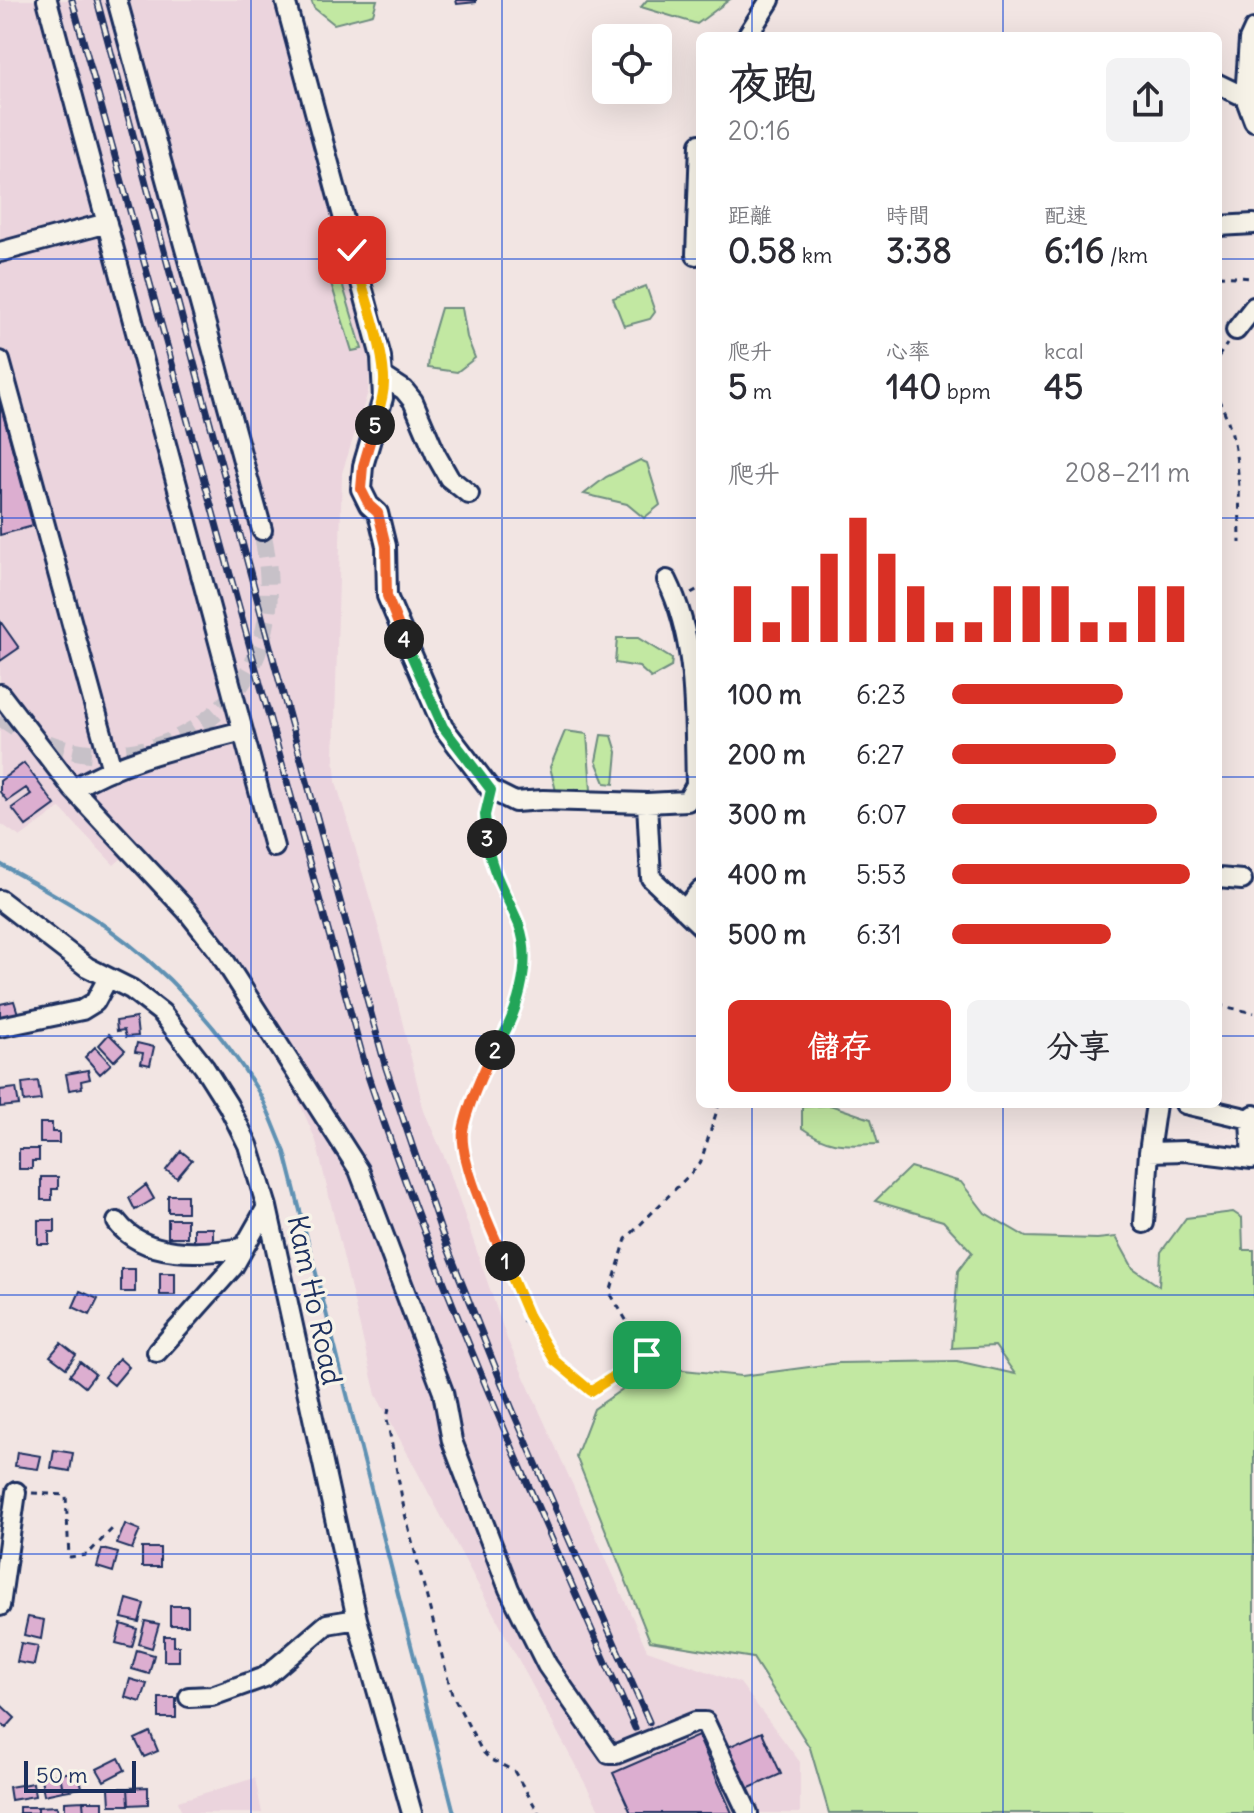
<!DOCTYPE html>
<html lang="zh-TW">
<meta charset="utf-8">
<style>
body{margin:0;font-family:Delius,"LXGW WenKai TC",sans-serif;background:#f2f2f3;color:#2b2b33;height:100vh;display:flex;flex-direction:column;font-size:30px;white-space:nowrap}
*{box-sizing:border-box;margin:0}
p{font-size:26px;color:#7c7c81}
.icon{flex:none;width:44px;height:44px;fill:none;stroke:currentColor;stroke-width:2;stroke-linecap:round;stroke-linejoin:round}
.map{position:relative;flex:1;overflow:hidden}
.drawer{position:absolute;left:696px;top:32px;width:526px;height:1076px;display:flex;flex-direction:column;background:#fff;border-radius:12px;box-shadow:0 8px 32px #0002}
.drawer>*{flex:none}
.buttons{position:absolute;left:592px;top:24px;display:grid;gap:16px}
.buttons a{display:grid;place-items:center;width:80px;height:80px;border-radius:12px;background:#fff;box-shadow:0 8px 32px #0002;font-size:40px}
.scale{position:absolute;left:24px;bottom:20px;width:112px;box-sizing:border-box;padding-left:8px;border:4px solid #1b2f5e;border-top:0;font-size:22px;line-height:28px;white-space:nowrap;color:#1b2f5e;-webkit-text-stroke:6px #f7f3e8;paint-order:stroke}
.pin{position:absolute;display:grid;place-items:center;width:68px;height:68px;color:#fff;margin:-34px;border-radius:16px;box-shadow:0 4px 12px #0006}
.km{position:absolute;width:40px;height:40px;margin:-20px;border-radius:50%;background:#222;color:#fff;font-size:22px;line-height:40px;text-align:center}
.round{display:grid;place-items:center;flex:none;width:84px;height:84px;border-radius:12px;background:#f2f2f3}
.overview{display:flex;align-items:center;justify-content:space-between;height:136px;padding:0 32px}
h1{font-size:44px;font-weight:700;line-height:60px}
.stats{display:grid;grid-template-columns:repeat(3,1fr);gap:12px;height:136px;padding:8px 32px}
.stats div{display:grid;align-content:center}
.stats b{font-size:34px;font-weight:700}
.stats small{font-size:22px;font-weight:400}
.stats p{font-size:22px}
.chart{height:224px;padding:16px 32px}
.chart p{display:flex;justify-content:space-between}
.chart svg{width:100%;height:144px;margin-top:8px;stroke:#d93025;stroke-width:6}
.primary-button{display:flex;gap:16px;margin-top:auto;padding:16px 32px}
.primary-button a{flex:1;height:92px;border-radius:12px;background:#d93025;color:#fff;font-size:32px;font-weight:700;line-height:92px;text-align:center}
.primary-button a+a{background:#f2f2f3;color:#2b2b33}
ul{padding:0 32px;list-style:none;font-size:26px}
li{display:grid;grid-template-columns:128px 96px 1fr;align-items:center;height:60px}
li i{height:20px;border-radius:10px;background:#d93025}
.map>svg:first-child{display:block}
</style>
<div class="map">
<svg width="1254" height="1813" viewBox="0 0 1254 1813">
<rect width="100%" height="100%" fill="#f2e5e3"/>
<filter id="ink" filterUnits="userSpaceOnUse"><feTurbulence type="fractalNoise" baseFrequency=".0125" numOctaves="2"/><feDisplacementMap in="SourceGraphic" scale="16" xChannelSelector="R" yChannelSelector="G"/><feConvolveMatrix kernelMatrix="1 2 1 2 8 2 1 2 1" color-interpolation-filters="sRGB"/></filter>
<g filter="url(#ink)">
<!-- built -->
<path fill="#ebd4dd" d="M0,0h273l94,344 3,29 -2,19 -26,81 -8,283 2,26 48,165 40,164 22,50 61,178 140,311 93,33 60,79v51h-199l-225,-418 -60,-254 -24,-56 -88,-132 -27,-35 -55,-60 -8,7 -54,-57 -40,29 -20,-14z
M255,1778l7,35h-80l-4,-12z"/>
<!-- green -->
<path fill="#c2e8a2" stroke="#6e8c80" stroke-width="2" d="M311,0h66l-4,14 -39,10 -20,-16z
M647,0h82l-32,24 -56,-17z
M339,273l23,76 -10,2 -22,-71z
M646,286l9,26 -5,7 -26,7 -11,-28z
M441,308h21l5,29 8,21 -18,14 -29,-4 3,-26z
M640,460l7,3 13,42 -16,13 -17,-14 -43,-10 22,-17z
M617,638h21l34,21 -1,8 -20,11 -12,-11 -24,-4z
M565,731l22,3 4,56 -35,1 -6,-24z
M601,735l11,1 5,16 -3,32 -9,-1 -9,-22z
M830,1105l41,14 7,25c-33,1 -48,4 -76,-16v-21z
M910,1167l51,15 24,31 41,24 71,2 19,-2 17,31 26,18 2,-34 25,-34 47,-6 9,6 1,32h11v563h-425l-19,-65 -57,-90 -103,-17 -74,-185 18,-47 60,-42 88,9 97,-13 118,-2 58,13 -20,-28 -43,2 6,-77 14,-19 -29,-31 -68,-20z"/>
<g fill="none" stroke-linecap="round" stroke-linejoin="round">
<!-- stream -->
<path stroke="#5e91b3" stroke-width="4" d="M0,864c35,20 72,39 105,62 61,43 114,101 153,165 11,19 18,41 27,61l169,661"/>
</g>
<!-- building -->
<path fill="#dcaed0" stroke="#1b2f5e" stroke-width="2" d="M456,0h20v2l-19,2z
M0,403l33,123 -33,9z
M0,621l19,27 -19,13z
M24,763l31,42 -29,21 -14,-18 19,-14 -5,-6 -19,13 -7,-9v-11z
M14,1001l5,16 -19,5v-18z
M136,1018l2,18 -12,1 -2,-7 -7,1 -1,-10z
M109,1034l16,16 -11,11 -15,-16z
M137,1043l17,4 -4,18 -9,-2 2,-10 -8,-1z
M95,1047l16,17 -11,10 -15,-17z
M88,1070l2,9 -9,2 1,7 -13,2 -3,-16z
M38,1081l3,19 -17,2 -2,-19z
M16,1088l3,17 -19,2v-17z
M40,1123h12v9h7v11h-19z
M19,1149h20v12h-7v8h-13z
M181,1151l11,9 -15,18 -11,-8z
M41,1177h17v12h-6v11h-11z
M146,1185l8,14 -19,11 -6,-12z
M168,1195h19v17h-19z
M168,1219h19v18h-19z
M38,1220h17v12h-6v12h-11z
M194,1228h19v17h-19z
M121,1269h14v23h-14z
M160,1273h15v22h-15z
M80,1291l18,8 -8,16 -17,-8z
M61,1343l15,12 -10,13 -16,-12z
M119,1358l10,9 -15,18 -10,-8z
M80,1362l15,12 -10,13 -15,-12z
M54,1450l19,3 -3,18 -19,-3z
M17,1452l24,4 -3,13 -23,-3z
M125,1524l15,6 -8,19 -15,-5z
M142,1548h18v19h-18z
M102,1549l16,4 -5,19 -16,-5z
M127,1599l17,5 -5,18 -17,-4z
M170,1606h18v19h-18z
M28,1617l16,3 -3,19 -17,-4z
M145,1621l14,3 -7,24 -13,-4z
M121,1624l16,5 -5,18 -16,-4z
M164,1636h10v10h5v15h-15z
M21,1643l17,3 -4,19 -17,-3z
M137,1650l17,5 -5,19 -17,-5z
M130,1679l17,5 -6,18 -16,-5z
M159,1698h17v20h-17z
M0,1704l15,14 -9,10 -6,-5z
M150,1732l8,19 -14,6 -9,-18z
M762,1732l19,42 -36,16 -19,-42z
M698,1736l34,77h-101l-18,-40z
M119,1758l6,12 -21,11 -7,-12z
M79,1771l3,17 -19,3 -3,-17z
M60,1774l3,17 -19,4 -3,-17z
M33,1783l2,13 -24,4 -2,-13z
M148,1787v17l-19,1 -1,-17z
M109,1788h19l1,17h-19z
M83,1801h20v12h-19z
M83,1801l1,12h-19v-11z
M57,1806l1,7h-20v-6z
M19,1807h19v6h-19z"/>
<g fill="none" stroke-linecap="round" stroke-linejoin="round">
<!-- minor-tunnel -->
<path stroke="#c7c1c8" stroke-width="18" stroke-dasharray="18 9" stroke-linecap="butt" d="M0,717c14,9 27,18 42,24 89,37 193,-8 220,-102 11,-36 7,-74 0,-109"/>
<!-- minor casing -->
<g stroke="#1b2f5e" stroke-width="24">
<path id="minor" d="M47,0l227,847
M117,0l145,530
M285,0l96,357 2,41 -20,68 -2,23 8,16 9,8 8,33 1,50 56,131 48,63 24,12 28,-2 104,3 4,75 49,47
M747,36l23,-36
M1218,84l27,13 9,24
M1245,97l4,-57 5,-11
M1218,226l36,-2
M0,252l107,-29
M696,255l4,-111
M1236,330l18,-23
M0,361l112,409
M384,377l20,13 9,11 23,54 13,23 20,16
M0,694l73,95 114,122 30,38 142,221 84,222 9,49 57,148 38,76 62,89h7l79,-32h10l43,91
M73,789c51,-31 113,-43 170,-58
M647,803l40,-2 9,-16c-2,-70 2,-142 -29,-205
M1218,878l24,2
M0,900l87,67 44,22 31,24 42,54 24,38 20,40 19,62 90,412 55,194
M684,910l16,-19
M0,1027l82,-17 13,-8 13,-24
M1185,1104l65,15 4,-4
M1149,1152l36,-1 67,8 -2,-40
M117,1222c28,37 86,32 126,26
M1144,1223l5,-71 7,-48
M157,1352l76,-85 34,-60
M0,1606l16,-114
M189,1697l23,-1 53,-19 62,-53 30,-5"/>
</g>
<!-- path -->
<path stroke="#1b2f5e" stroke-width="3" stroke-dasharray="6 6" stroke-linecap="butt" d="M1218,276l36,2
M1218,357l9,-13
M1218,399c24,42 21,97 22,144
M691,593l9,-5
M487,806l-2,9 2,30 13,38 21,46 4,47 -17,52 -22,36 -24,68 9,48 57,135
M1218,1005l36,8
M523,1322l5,-7 27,46 36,30 56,-36 -37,-62 16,-54 74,-75 19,-60
M389,1408l-2,11 18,95 47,180 30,57 8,8 24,12 25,42
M32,1493l34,2 3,62 18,-2 26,-27"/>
<!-- minor -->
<use href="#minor" stroke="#f7f3e8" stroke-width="18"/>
<!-- rail casing -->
<g stroke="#1b2f5e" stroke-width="7">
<path id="rail" d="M72,0l296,1076c75,223 172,437 267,652
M97,0l176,658 113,410 55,163 71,178 137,313"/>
</g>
<!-- rail -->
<use href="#rail" stroke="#f7f3e8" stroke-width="4" stroke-dasharray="12" stroke-linecap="butt"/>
</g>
</g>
<g fill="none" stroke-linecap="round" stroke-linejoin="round" filter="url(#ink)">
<!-- split-1 casing -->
<g stroke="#fff" stroke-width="16">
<path id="split-1" d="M505,1261l23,54 27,46 36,30 56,-36"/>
</g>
<!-- split-2 casing -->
<g stroke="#fff" stroke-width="16">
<path id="split-2" d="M495,1050c-11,17 -29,61 -32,81 -4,31 29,99 42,130"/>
</g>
<!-- split-3 casing -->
<g stroke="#fff" stroke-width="16">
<path id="split-3" d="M487,838c2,31 21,59 32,87 15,40 -3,91 -24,125"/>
</g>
<!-- split-4 casing -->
<g stroke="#fff" stroke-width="16">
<path id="split-4" d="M404,639l39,88 48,63 -6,25 2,23"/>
</g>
<!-- split-5 casing -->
<g stroke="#fff" stroke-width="16">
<path id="split-5" d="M375,425l-12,41 -2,23 8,16 9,8 8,33 1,50 17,43"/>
</g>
<!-- split-6 casing -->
<g stroke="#fff" stroke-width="16">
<path id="split-6" d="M352,250c10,38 30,89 32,127 1,17 -5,32 -9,48"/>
</g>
<!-- split-1 -->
<use href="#split-1" stroke="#f5b400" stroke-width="10"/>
<!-- split-2 -->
<use href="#split-2" stroke="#f0652b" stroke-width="10"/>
<!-- split-3 -->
<use href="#split-3" stroke="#22a559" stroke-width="10"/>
<!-- split-4 -->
<use href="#split-4" stroke="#22a559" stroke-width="10"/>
<!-- split-5 -->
<use href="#split-5" stroke="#f0652b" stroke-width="10"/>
<!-- split-6 -->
<use href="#split-6" stroke="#f5b400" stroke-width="10"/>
</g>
<!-- grid -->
<path fill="none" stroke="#1d4ed8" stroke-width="2" stroke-opacity="0.55" d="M251,0v1813M502,0v1813M752,0v36M1003,0v36M0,259h700M1218,259h36M0,518h700M1218,518h36M0,777h700M1218,777h36M0,1036h700M1218,1036h36M752,1104v709M1003,1104v709M0,1295h1254M0,1554h1254"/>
<g text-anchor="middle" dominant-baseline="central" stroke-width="7" stroke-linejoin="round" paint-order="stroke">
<!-- street labels -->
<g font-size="28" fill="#1b2f5e" stroke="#f7f3e8">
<text transform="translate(315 1300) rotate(78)">Kam Ho Road</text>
</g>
</g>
</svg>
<div class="buttons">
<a><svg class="icon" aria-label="locate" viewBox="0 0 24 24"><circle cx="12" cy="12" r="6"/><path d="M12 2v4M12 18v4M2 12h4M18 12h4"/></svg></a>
</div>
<div class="scale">50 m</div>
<div class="pin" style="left:647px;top:1355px;background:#1e9e55"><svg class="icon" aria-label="arrive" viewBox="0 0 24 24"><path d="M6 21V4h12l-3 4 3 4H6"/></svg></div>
<div class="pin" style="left:352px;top:250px;background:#d93025"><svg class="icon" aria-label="check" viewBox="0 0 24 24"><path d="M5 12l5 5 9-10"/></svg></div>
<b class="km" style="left:505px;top:1261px">1</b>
<b class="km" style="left:495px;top:1050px">2</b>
<b class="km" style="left:487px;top:838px">3</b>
<b class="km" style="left:404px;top:639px">4</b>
<b class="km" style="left:375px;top:425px">5</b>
<section class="drawer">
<div class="overview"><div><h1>夜跑</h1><p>20:16</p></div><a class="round"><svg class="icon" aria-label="share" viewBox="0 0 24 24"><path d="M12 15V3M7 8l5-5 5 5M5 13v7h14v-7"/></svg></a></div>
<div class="stats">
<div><p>距離</p><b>0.58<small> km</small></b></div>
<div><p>時間</p><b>3:38</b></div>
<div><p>配速</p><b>6:16<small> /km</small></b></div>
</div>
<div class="stats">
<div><p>爬升</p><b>5<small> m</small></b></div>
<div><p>心率</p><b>140<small> bpm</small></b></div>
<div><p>kcal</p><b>45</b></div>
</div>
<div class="chart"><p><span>爬升</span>208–211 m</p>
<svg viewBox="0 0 160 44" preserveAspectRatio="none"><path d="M5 44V27M15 44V38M25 44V27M35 44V17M45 44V6M55 44V17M65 44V27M75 44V38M85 44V38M95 44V27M105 44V27M115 44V27M125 44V38M135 44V38M145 44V27M155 44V27"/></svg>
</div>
<ul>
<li><b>100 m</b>6:23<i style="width:72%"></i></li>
<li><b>200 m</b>6:27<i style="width:69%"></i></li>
<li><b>300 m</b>6:07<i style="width:86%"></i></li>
<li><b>400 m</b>5:53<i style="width:100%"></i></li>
<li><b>500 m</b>6:31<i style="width:67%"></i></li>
</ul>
<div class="primary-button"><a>儲存</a><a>分享</a></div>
</section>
</div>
